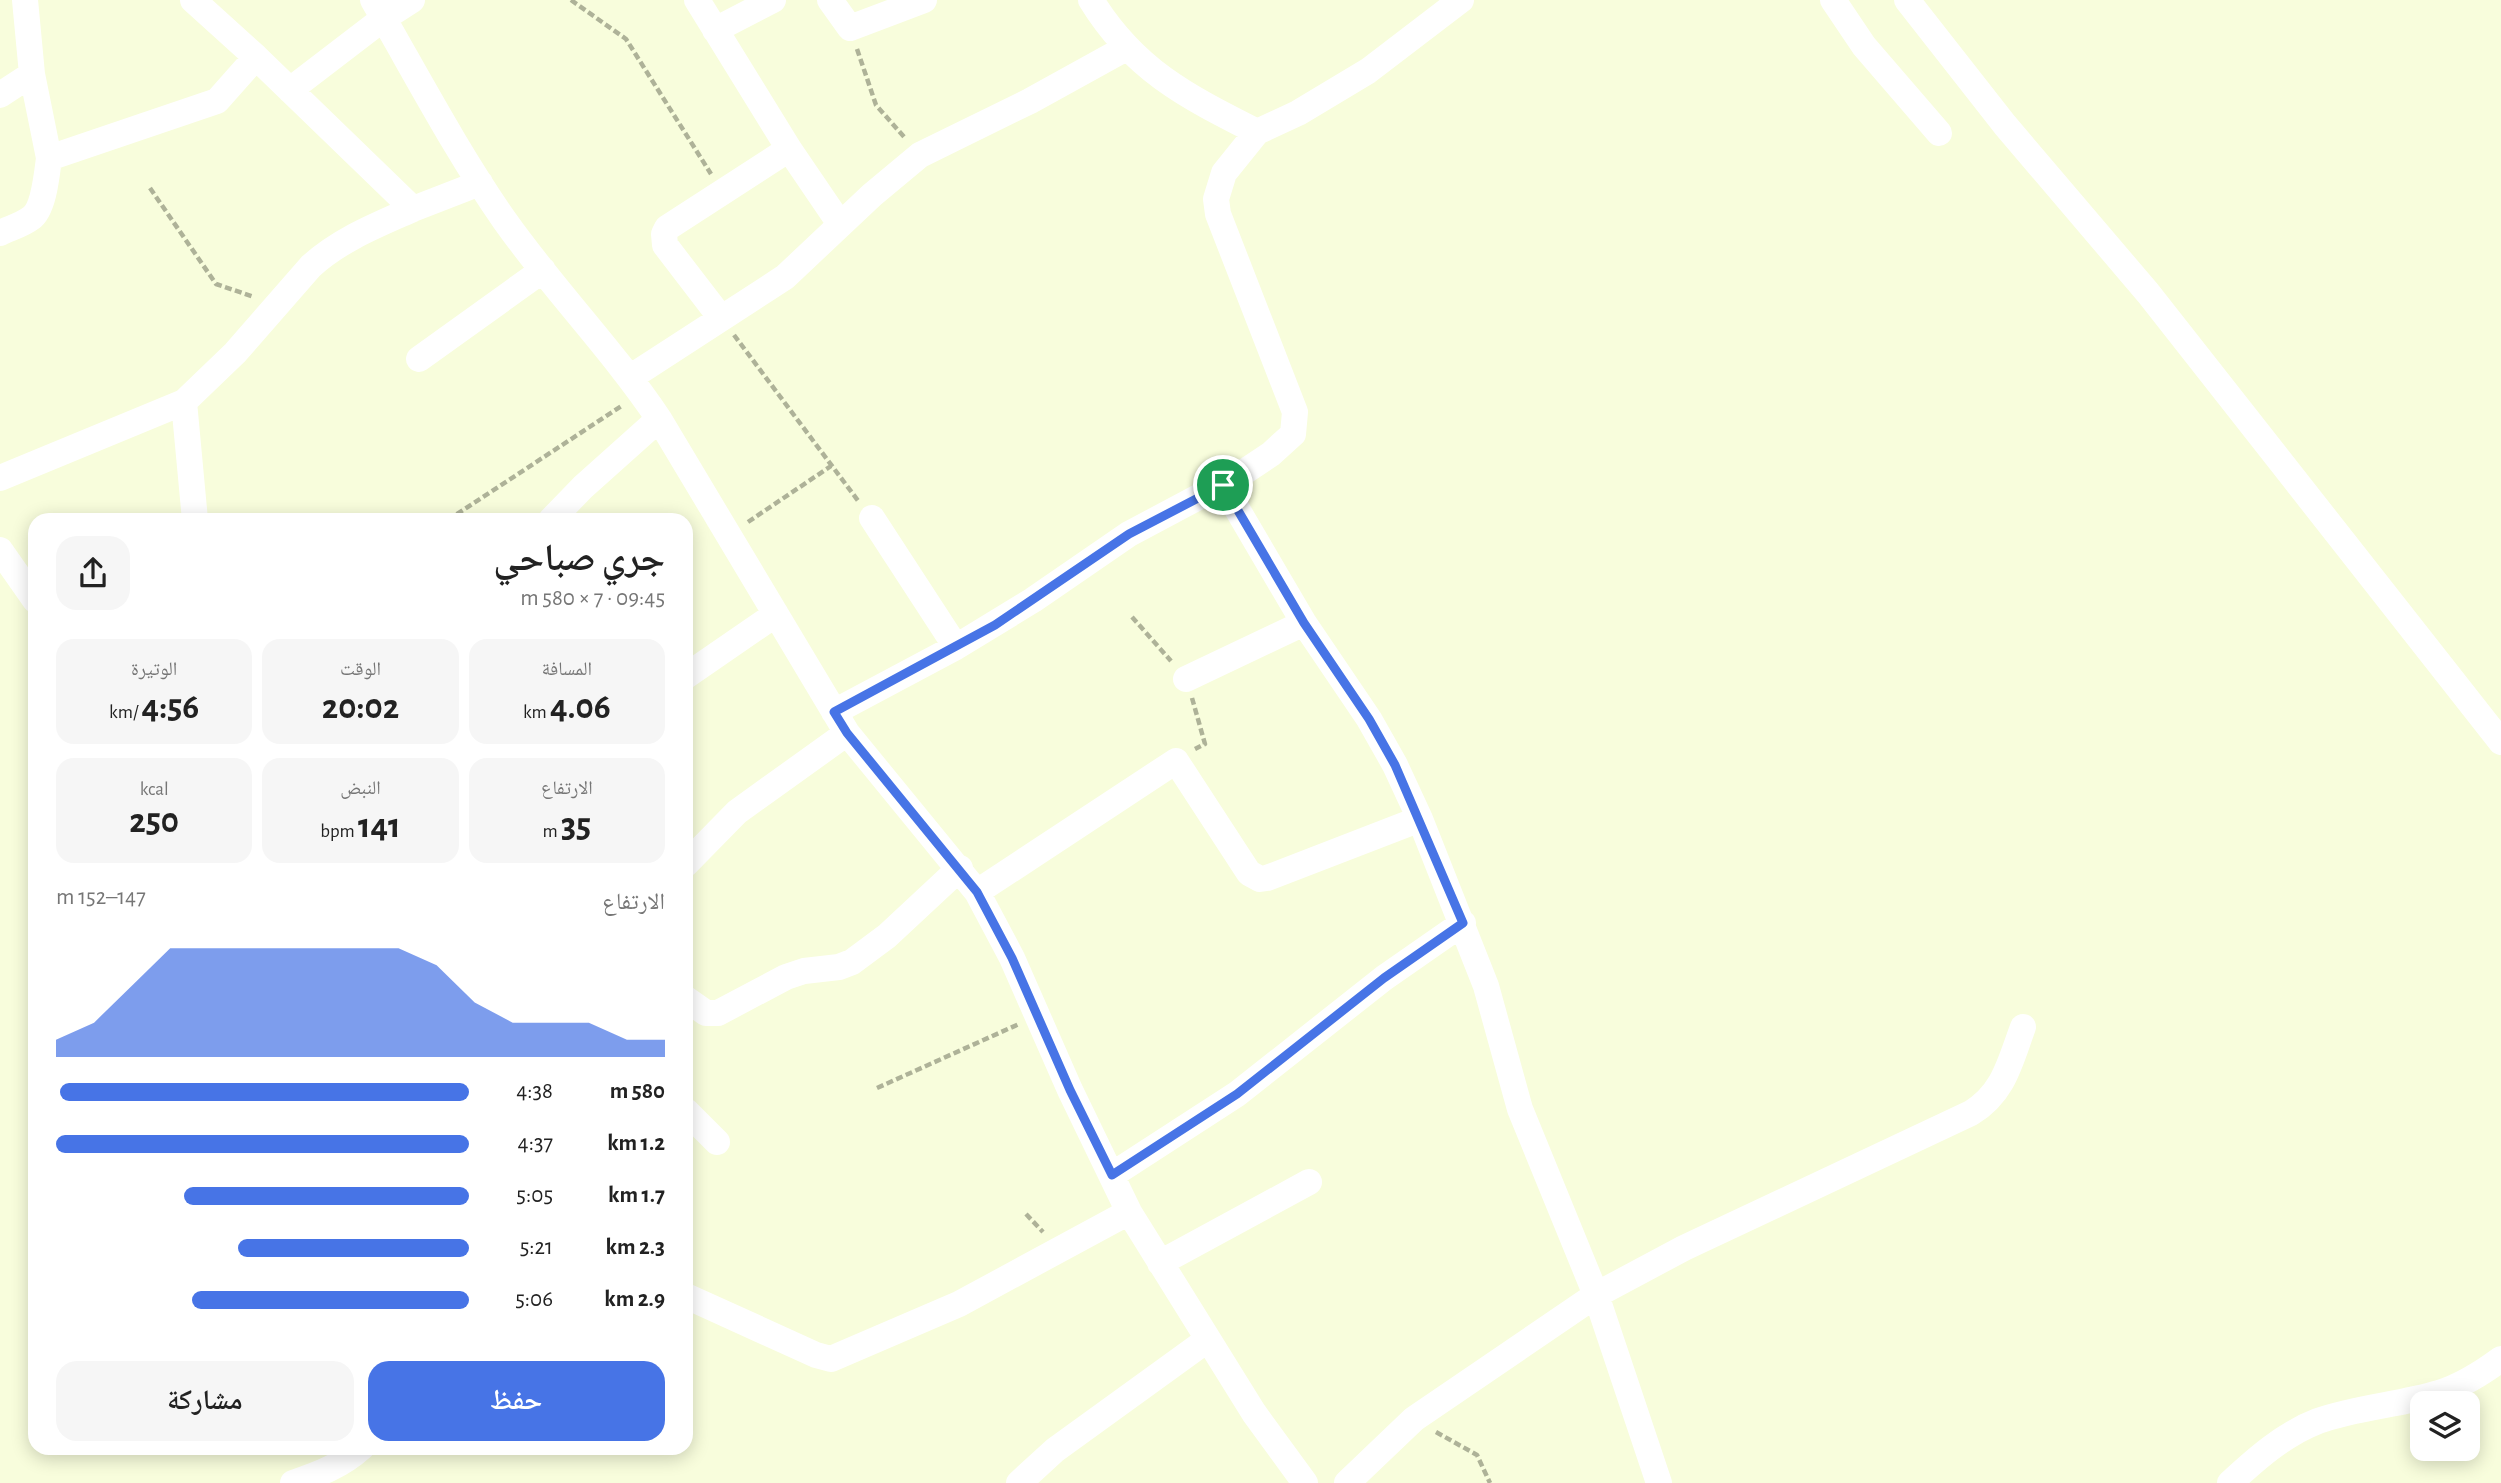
<!DOCTYPE html>
<html lang="ar">
<meta charset="utf-8">
<style>
body{margin:0;font-family:"Alegreya Sans","Noto Naskh Arabic",sans-serif;background:#f6f6f6;color:#222;direction:rtl;height:100vh;display:flex;flex-direction:column;font-size:26px;white-space:nowrap}
*{box-sizing:border-box;margin:0}
p{font-size:23px;color:#767676}
.icon{flex:none;width:38px;height:38px;fill:none;stroke:currentColor;stroke-width:2;stroke-linecap:round;stroke-linejoin:round}
.map{position:relative;flex:1;overflow:hidden;direction:ltr}
.drawer{position:absolute;left:28px;top:513px;width:665px;height:942px;display:flex;flex-direction:column;background:#fff;border-radius:21px;box-shadow:0 4px 18px #0003;direction:rtl}
.drawer>*{flex:none}
.tools{position:absolute;left:2410px;top:1391px;display:grid;gap:14px}
.tools a{display:grid;place-items:center;width:70px;height:70px;border-radius:14px;background:#fff;box-shadow:0 4px 18px #0003;font-size:35px}
.pin{position:absolute;display:grid;place-items:center;width:60px;height:60px;color:#fff;margin:-30px;border:4px solid #fff;border-radius:50%;box-shadow:0 2px 7px #0007}
.round{display:grid;place-items:center;flex:none;width:74px;height:74px;border-radius:21px;background:#f6f6f6}
.headline{display:flex;align-items:center;justify-content:space-between;height:119px;padding:0 28px}
h1{font-size:38px;font-weight:600;line-height:52px}
.stats{display:grid;grid-template-columns:repeat(3,1fr);gap:10px;height:119px;padding:7px 28px}
.stats div{display:grid;align-content:center;border-radius:18px;background:#f6f6f6;text-align:center}
.stats b{font-size:35px;font-weight:600}
.stats small{font-size:19px;font-weight:400}
.stats p{font-size:19px}
.chart{height:196px;padding:14px 28px}
.chart p{display:flex;justify-content:space-between}
.chart svg{width:100%;height:126px;margin-top:7px;fill:#4774e6;opacity:.7}
.cta{display:flex;gap:14px;margin-top:auto;padding:14px 28px}
.cta a{flex:1;height:80px;border-radius:21px;background:#4774e6;color:#fff;font-size:28px;font-weight:600;line-height:80px;text-align:center}
.cta a+a{background:#f6f6f6;color:#222}
ul{padding:0 28px;list-style:none;font-size:23px}
li{display:grid;grid-template-columns:112px 84px 1fr;align-items:center;height:52px}
li i{height:18px;border-radius:9px;background:#4774e6}
.map>svg:first-child{display:block}
</style>
<div class="map">
<svg width="2501" height="1483" viewBox="0 0 2501 1483">
<rect width="100%" height="100%" fill="#f8fddc"/>
<g fill="none" stroke-linecap="round" stroke-linejoin="round">
<!-- path -->
<path stroke="#aeb298" stroke-width="4.5" stroke-dasharray="7 3.5" stroke-linecap="butt" d="M571,0l55,39 85,135
M857,49l19,56 29,33
M150,188l66,96 38,13
M734,335l125,167
M448,520l175,-115
M748,522l83,-56
M1132,617l39,44
M1192,698l13,46 -10,5
M877,1088l142,-64
M1026,1214l17,18
M1436,1432l41,23 13,28"/>
<!-- street -->
<path stroke="#fff" stroke-width="26" d="M373,0c43,74 83,151 132,221 48,68 107,128 154,198l188,314 130,159 35,66 58,132 59,122 125,201 51,70
M697,0l92,149 51,75
M830,0l20,28 74,-28
M1091,0c43,70 95,96 166,132
M1833,0l31,46 75,87
M1907,0l98,125 143,168 353,449
M715,30l58,-30
M32,74l17,84
M290,90l94,-72 28,-18
M0,95l32,-21 -7,-74
M413,209l67,-26
M0,233c10,-5 22,-8 31,-15 13,-9 16,-45 18,-60l168,-57 39,-44
M721,318l-56,-73 -1,-11 3,-6 122,-79
M419,359l124,-89
M631,377l154,-100 87,-82 48,-40 110,-54 96,-53
M184,402l11,118
M0,478l184,-76 51,-49 76,-87c30,-27 66,-41 102,-57l-157,-152 -63,-57
M1223,485l81,138 65,96 26,46 25,54 66,167 34,123 76,186 63,188
M551,520l32,-33 76,-68
M0,550l35,50
M956,647l77,-47 96,-66 109,-58 33,-22 22,-20 2,-22 -77,-198 -2,-15 8,-26 33,-41 41,-19 70,-42 93,-71
M686,676l90,-62
M1186,679l118,-56
M834,712l122,-65 -84,-129
M686,864l51,-52 110,-79
M977,892l199,-131 73,112 11,6 7,-1 153,-59
M686,999l20,14h12l68,-36 18,-6 35,-4 13,-5 35,-26 73,-68
M686,1111l31,31
M1112,1175l125,-81 147,-116 79,-55
M1160,1263l149,-81
M686,1296l130,59 15,4 128,-55 170,-92
M293,1483c26,-9 48,-17 69,-36
M1019,1483l36,-33 152,-110
M1347,1483l67,-64 182,-124 88,-47 287,-135c33,-20 39,-51 52,-86
M2230,1483c26,-24 54,-49 88,-62 40,-14 81,-16 121,-28 23,-7 43,-20 62,-34"/>
</g>
<g fill="none" stroke-linecap="round" stroke-linejoin="round">
<!-- route casing -->
<g stroke="#fff" stroke-width="14">
<path id="route" d="M1223,485l81,138 65,96 26,46 68,158 -79,55 -147,116 -125,81 -42,-85 -58,-132 -35,-66 -130,-159 -13,-21 161,-87 134,-91z"/>
</g>
<!-- route -->
<use href="#route" stroke="#4774e6" stroke-width="9"/>
</g>
</svg>
<div class="tools">
<a><svg class="icon" aria-label="layers" viewBox="0 0 24 24"><path d="M12 4l9 5-9 5-9-5zM3 14l9 5 9-5"/></svg></a>
</div>
<div class="pin" style="left:1223px;top:485px;background:#1e9e55"><svg class="icon" aria-label="arrive" viewBox="0 0 24 24"><path d="M6 21V4h12l-3 4 3 4H6"/></svg></div>
<section class="drawer">
<div class="headline"><div><h1>جري صباحي</h1><p>09:45 · 7 × 580 m</p></div><a class="round"><svg class="icon" aria-label="share" viewBox="0 0 24 24"><path d="M12 15V3M7 8l5-5 5 5M5 13v7h14v-7"/></svg></a></div>
<div class="stats">
<div><p>المسافة</p><b>4.06<small> km</small></b></div>
<div><p>الوقت</p><b>20:02</b></div>
<div><p>الوتيرة</p><b>4:56<small> /km</small></b></div>
</div>
<div class="stats">
<div><p>الارتفاع</p><b>35<small> m</small></b></div>
<div><p>النبض</p><b>141<small> bpm</small></b></div>
<div><p>kcal</p><b>250</b></div>
</div>
<div class="chart"><p><span>الارتفاع</span>147–152 m</p>
<svg viewBox="0 0 160 44" preserveAspectRatio="none"><path d="M0 44V38L10 32L20 19L30 6L40 6L50 6L60 6L70 6L80 6L90 6L100 12L110 25L120 32L130 32L140 32L150 38L160 38V44z"/></svg>
</div>
<ul>
<li><b>580 m</b>4:38<i style="width:99%"></i></li>
<li><b>1.2 km</b>4:37<i style="width:100%"></i></li>
<li><b>1.7 km</b>5:05<i style="width:69%"></i></li>
<li><b>2.3 km</b>5:21<i style="width:56%"></i></li>
<li><b>2.9 km</b>5:06<i style="width:67%"></i></li>
</ul>
<div class="cta"><a>حفظ</a><a>مشاركة</a></div>
</section>
</div>
